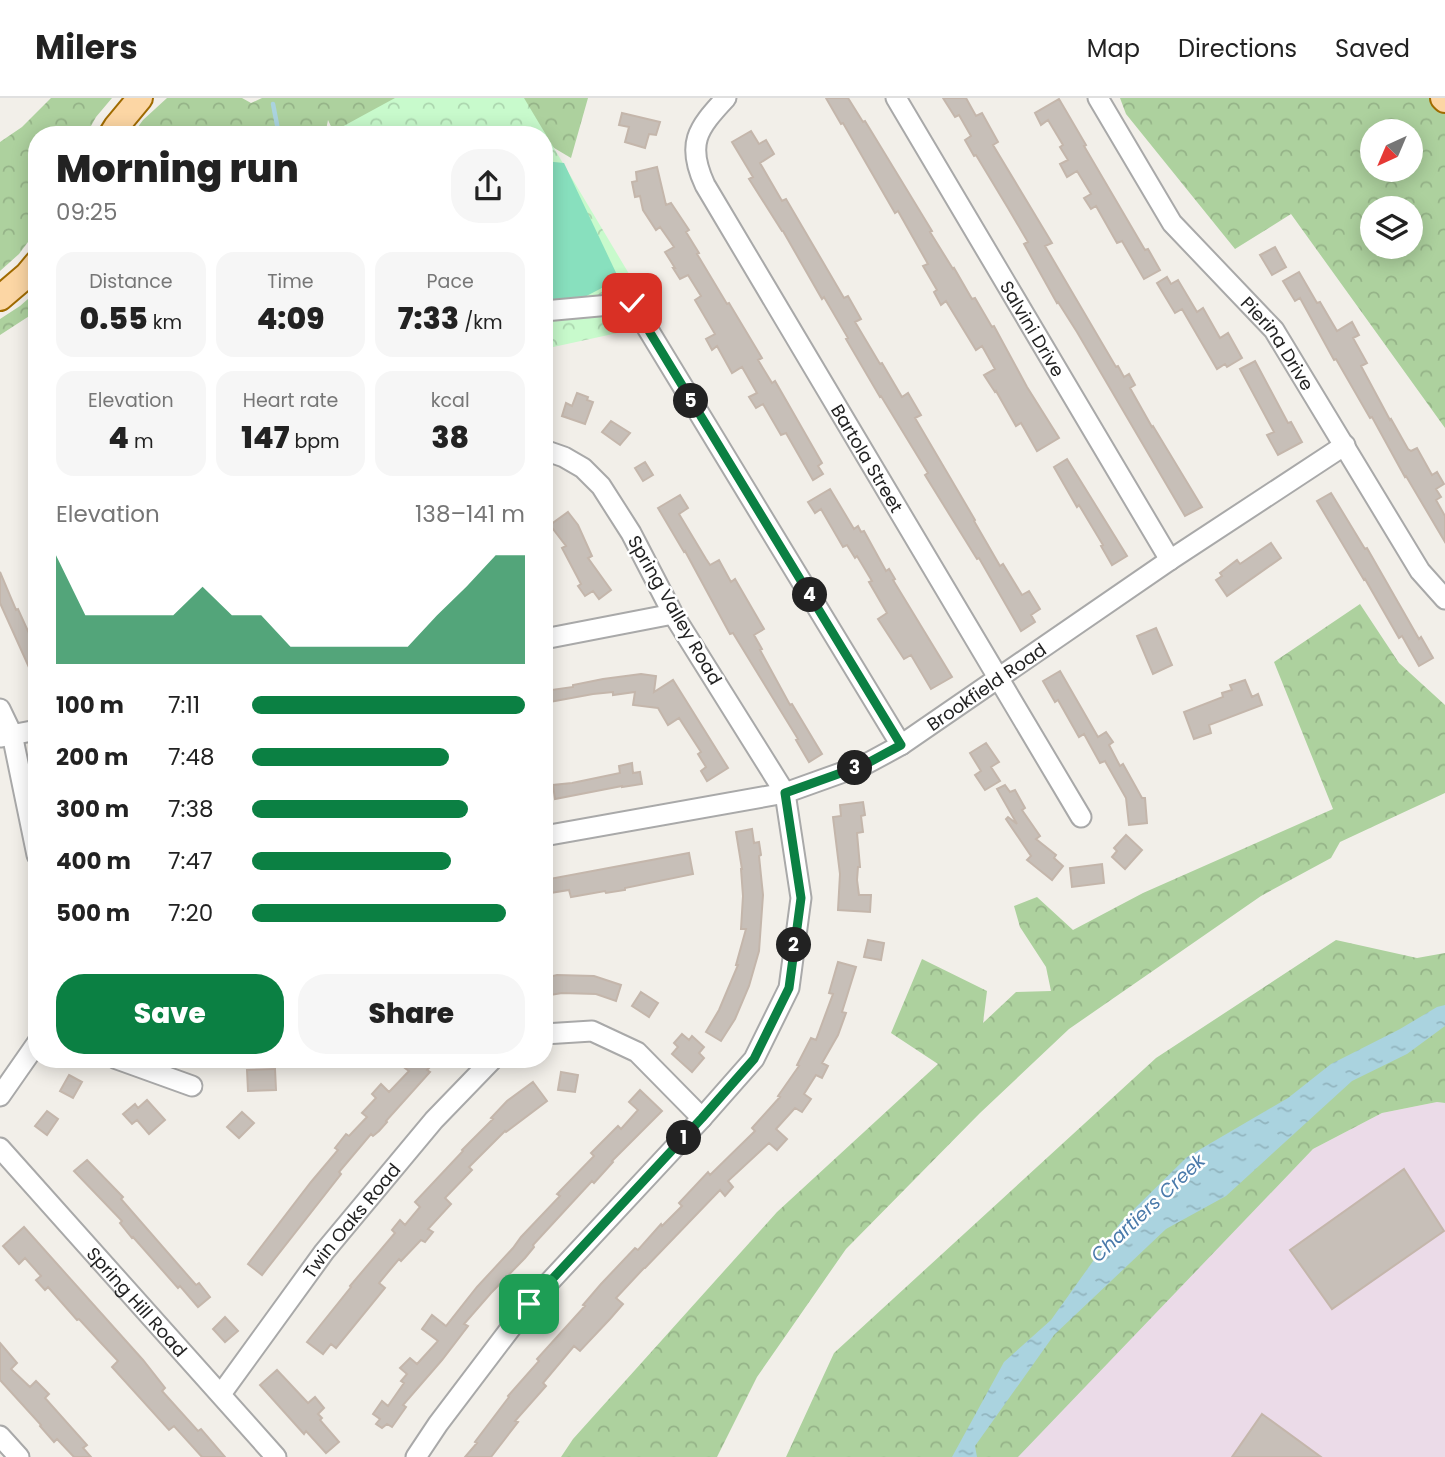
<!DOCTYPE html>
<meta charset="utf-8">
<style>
body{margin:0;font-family:Poppins,sans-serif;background:#f6f6f6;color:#222;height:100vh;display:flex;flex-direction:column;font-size:26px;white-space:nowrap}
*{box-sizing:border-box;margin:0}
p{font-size:23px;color:#767676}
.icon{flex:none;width:38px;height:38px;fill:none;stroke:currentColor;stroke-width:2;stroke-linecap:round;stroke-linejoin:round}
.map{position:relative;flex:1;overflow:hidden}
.panel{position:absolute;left:28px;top:28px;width:525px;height:942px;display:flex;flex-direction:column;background:#fff;border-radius:28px;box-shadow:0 4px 18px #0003}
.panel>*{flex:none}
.needle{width:46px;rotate:224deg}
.buttons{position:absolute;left:1360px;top:21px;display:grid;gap:14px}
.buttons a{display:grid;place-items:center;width:63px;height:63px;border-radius:50%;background:#fff;box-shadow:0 4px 18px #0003;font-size:35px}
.pin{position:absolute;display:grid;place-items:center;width:60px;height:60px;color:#fff;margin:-30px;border-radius:14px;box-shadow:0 4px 10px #0006}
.km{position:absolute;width:35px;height:35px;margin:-18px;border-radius:50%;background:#222;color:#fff;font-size:19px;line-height:35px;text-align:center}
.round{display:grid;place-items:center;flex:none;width:74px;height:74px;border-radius:28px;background:#f6f6f6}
.overview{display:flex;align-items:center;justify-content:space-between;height:119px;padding:0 28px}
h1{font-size:38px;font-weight:800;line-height:52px}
.stats{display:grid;grid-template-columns:repeat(3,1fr);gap:10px;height:119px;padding:7px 28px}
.stats div{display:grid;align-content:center;border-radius:18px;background:#f6f6f6;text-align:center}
.stats b{font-size:30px;font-weight:800}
.stats small{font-size:19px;font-weight:400}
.stats p{font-size:19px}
.chart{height:196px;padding:14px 28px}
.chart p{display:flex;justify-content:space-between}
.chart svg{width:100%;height:126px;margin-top:7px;fill:#0b8043;opacity:.7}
.primary-button{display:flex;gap:14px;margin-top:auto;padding:14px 28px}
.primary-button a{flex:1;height:80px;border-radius:28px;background:#0b8043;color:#fff;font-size:28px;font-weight:800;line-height:80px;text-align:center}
.primary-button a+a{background:#f6f6f6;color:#222}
ul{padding:0 28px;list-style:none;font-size:23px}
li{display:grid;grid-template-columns:112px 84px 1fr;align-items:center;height:52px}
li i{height:18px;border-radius:9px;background:#0b8043}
header{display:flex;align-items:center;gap:42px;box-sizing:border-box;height:98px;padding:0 35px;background:#fff;border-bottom:2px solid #e0e0e0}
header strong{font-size:33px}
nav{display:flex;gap:38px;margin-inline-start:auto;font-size:24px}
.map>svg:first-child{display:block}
</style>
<header>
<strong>Milers</strong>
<nav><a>Map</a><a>Directions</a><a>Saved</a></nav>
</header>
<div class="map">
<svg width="1445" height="1359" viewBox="0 0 1445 1359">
<defs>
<pattern id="forest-crowns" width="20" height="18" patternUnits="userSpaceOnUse" patternTransform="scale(1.75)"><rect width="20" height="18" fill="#add19e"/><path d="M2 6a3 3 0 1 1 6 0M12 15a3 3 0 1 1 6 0" fill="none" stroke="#95b388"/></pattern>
<pattern id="park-crowns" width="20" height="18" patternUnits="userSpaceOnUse" patternTransform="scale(1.75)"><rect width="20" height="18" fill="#c8facc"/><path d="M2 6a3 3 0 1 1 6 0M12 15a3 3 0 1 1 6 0" fill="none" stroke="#acd6af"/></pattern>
<pattern id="water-ripples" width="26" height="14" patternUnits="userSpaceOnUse" patternTransform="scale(1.75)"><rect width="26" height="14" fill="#aad3df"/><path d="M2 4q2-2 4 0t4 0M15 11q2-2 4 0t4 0" fill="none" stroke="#92b5bf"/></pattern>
</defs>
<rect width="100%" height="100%" fill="#f2efe9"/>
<!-- industrial -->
<path fill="#ebdbe8" d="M1437,1004l8,1v354h-433l301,-308 69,-36z"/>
<!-- forest -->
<path fill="url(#forest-crowns)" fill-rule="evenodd" d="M51,0h61l-16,19 -10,18h-49v95l-18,24 -19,17v-129l22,-15z
M167,0h75l9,5 11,-5h326l-17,60 -27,-16v-7h-209l-7,-15 -3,15h-91l-1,-3h-32l-3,3h-66l11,-15z
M1120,0h325v330l-154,-214 -56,35 -109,-135zM1372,33h38v39h-38zM1372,110h38v39h-38z
M37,193v20l-37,24v-16l20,-13z
M1360,506l39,59 46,42v88l-105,49 -9,16 -70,38 -192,133 -89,84 -134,136 -89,128 -40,80h-156l12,-18 204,-227 161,-148 -47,-31 31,-74 65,32 -4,32 33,-31 35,-1 -5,-24 -26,-40 -6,-21 23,-9 36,33 70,-37 190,-84 -59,-147z
M1336,842l81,18 28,-5v150l-8,-1 -55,11 -69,36 -295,308h-232l48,-104 322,-295z"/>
<!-- park -->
<path fill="url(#park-crowns)" d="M395,0h129l135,226 -115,25v-214h-217z"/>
<!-- pitch -->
<path fill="#88e0be" d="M544,63l20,2 55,116 -46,24 -29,1z"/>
<!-- water -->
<path fill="url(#water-ripples)" d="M1445,907v21l-38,28 -55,27 -126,115 -60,33 -112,106 -79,111 2,11h-25l52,-95 47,-42 70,-98 66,-65 101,-59 43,-34 69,-35 37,-22z"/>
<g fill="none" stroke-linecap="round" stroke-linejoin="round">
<!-- stream -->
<path stroke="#aad3df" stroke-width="4.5" d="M273,6l6,31"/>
</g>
<!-- building -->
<path fill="#c7bfb8" stroke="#c4b6ab" stroke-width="2" d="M826,0h22l15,24 2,-1 67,110 -2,1 23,37 1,-1 18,31 3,-1 17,29 2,-1 33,61 32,51 -22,13 -16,-28 -5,3 -20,-35 -1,1 -11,-17 11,-6 -13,-23 -6,4 -30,-49 -5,4 -7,-13 3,-2 -14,-24 5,-2 -30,-53 -3,2 -52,-90 -2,1z
M943,0h23l10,18 6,-3 16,29 -5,3 59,98 -7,3 71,121 2,-1 6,11 5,-3 6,11 -5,3 22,39 1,-1 49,81 -17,9 -108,-184 -19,-30 -1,1 -33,-59 4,-2 -20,-34 -32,-53 -2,1 -9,-16 6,-4 -12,-21 -4,2z
M1059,1l27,46 -2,1 61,104 3,-1 12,21 -16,9 -22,-38 -5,2 -21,-37 -5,3 -7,-11 7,-4 -14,-23 -10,6 -7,-13 8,-4 -8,-13 3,-2 -15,-25 -7,5 -6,-12z
M622,15l38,9 -4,13 -7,-1 -4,14 -20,-6 4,-15 -10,-2z
M751,33l8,13 7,-4 8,14 -14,9 22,38 4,-2 58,99 4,-2 13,23 -6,3 25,42 2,-1 20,34 6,-4 13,22 -6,3 60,102 -1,1 26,45 3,-2 19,31 7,-4 11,18 -9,6 4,7 -14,9 -42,-73 -2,1 -52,-84 3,-2 -47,-77 -1,1 -34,-58 2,-1 -24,-41 -2,2 -39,-68h-1l-33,-52 4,-2 -21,-35z
M657,69l9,38 5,-2 18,27 -3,2 13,21 -2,1 30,50 2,-1 33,55 -4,2 14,23 3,-2 47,82 -4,3 5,8 -10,6 -27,-47 -5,2 -18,-31 -7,4 -7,-11 8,-4 -15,-26 -10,6 -15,-27 -5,4 -6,-11 9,-5 -20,-34 6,-4 -13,-21 -8,4 -7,-11h2l-10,-16 9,-5 -14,-20 -4,3 -13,-20 -3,-14 -5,1 -3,-15 5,-1 -1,-9z
M1275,149l11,20 -14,8 -12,-20z
M1299,174l18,31 3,-1 17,29 15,-9 7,13 -6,3 14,25 -6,3 29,54 1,-1 17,30 3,2 6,-3 15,27 5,-3 7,12 -8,5 5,8 -5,3 9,16v26l-39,-66 -1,1 -33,-60 -2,1 -34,-59 -2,1 -34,-62 -5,3 -12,-20z
M1167,179l4,7 7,-4 19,32 6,-4 17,30 8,-5 14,25 -15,9 -2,-3 -8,5 -35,-60 -7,4 -18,-30z
M1255,263l33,62 3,-1 11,20 -24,13 -11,-20 7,-3 -34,-63z
M577,295l11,4 -1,3 6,2 -8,22 -23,-8 4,-13 6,3z
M611,323l19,12 -10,12 -18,-13z
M1067,361l60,97 -15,9 -11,-19 2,-1 -24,-40 -2,2 -23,-40z
M645,364l8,13 -10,6 -8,-13z
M830,391l24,40 4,-3 3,6 3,-1 22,40 3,-2 6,10 -2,1 59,97 -21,12 -20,-34 -7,4 -26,-40 9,-6 -18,-31 3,-1 -15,-25 -2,2 -8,-13 -4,2 -22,-38 -6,4 -7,-11z
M1331,395l34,56 2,-1 52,91 2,-2 12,21 -14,8 -17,-30 -3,2 -34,-59 -1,1 -47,-79z
M680,397l8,13 -9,6 27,45 4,6 9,-5 12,22 4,-3 29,50 -10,6 8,14 -2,1 30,55 2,-1 30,50 -13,8 -13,-22 2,-1 -65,-106 -3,1 -45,-83 -1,1 -26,-44z
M568,414l10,13 14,31 -4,2 23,32 -12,9 -6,-8 -8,5 -7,-10 3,-2 -19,-36 4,-2 -16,-21z
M1271,445l10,15 -54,38 -11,-16 6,-4 -2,-3 17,-13 3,4z
M0,474l16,38 2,-1 19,42v34l-37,-82z
M1156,530l16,37 -19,9 -16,-38z
M1060,573l38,66 8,-5 7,10 -4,3 11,21 3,-2 19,34h3l2,25 -18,2 -3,-27 -21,-37 -5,2 -16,-29 -5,3 -21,-37 -3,2 -12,-21z
M641,576l15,2 -2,16 19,-12 55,88 -21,13 -6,-10 5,-4 -8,-13 3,-2 -22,-34 -11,7 -10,-17 -25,-3 2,-13 -22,3v-3l-20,2 -49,9v-12l29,-4v-2l30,-6z
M1245,582l7,17 6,-3 4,11 -53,20 2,8 -17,6 -10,-27 39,-15 -1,-4 10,-3 -2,-5z
M986,645l13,19 -8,5 9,14 -15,9 -10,-15 6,-4 -11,-18z
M632,665l1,10 7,-1 2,12 -20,3v-1l-67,13 -2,-14 19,-2 48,-10 -1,-7z
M1005,687l5,7 5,-2 10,18 -3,2 18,26 -4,3 20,16 -2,3 9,8 -11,14 -25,-20 4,-4 -25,-37 2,-2 9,7 -20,-35z
M863,704l2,13 -4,1 2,16 -6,1 3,34h-2l-1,13 2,15h12l-1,17 -32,-2 2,-36 -7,-57 8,-1 -1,-11z
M752,731l2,14 5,-1 2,13 -2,1 4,39 -4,56 -10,35 -14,33 -14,22 -15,-9 13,-22 19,-45h-2l10,-36h-5l2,-33 -2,-27h1l-6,-37z
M1126,737l16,15 -17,19 -13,-12 5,-6 -3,-3z
M689,755l4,21 -68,14v2l-19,3 -1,-2 -34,6 -2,-7 -25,4v-14z
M1102,766l2,19 -32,4 -2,-19z
M868,842l16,3 -3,17 -17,-3z
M838,864l18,5 -14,45 4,1 -8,22 -16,28 6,3 -6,12 -6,-3 -12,19 7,5 -9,13 -7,-4 -19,21 11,10 -10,11 -8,-7 -41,38 5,6 -8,9 -5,-6 -75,78h-1l-28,30 7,6 -13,15 -30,32 -6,-5 -31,37 3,3 -31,35 3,1 -27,35h-26l12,-14 -2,-1 34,-45 -1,-1 31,-35 -2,-2 48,-53 -2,-1 18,-21 34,-36 3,2 23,-26 1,2 20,-20 -3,-3 29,-31 2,3 45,-44 -3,-3 28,-31 -2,-1 21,-30 -2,-1 14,-27 5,2 17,-46 -4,-1z
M557,877l37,1 27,9 -5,16 -20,-7 -34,-1 -18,3v-18z
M641,894l17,11 -9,14 -17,-11z
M682,936l7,6 3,-4 12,11 -5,6 5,5 -12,14 -20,-18 6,-7 -4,-4z
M413,961h12l7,6 -5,5 3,2 -44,49 1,1 -8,9 -6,5 -2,-2 -32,38 2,2 -79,101 -14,-11 63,-82 27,-32 -3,-2 11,-14 3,2 18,-19 -5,-4 14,-15 -4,-4 9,-10 8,8 20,-21 -4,-3z
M275,971l1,21 -28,1 -1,-21z
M561,974l17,3 -3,17 -17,-2z
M69,977l13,7 -9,16 -13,-7z
M533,984l14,19 -41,31 -1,-1 -36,36 3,3 -27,28 6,6 -23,25 5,3 -8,10 -4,-2 -20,21 -2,-2 -20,24 6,5 -49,60 -5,-4 -8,10 -16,-12 44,-55 -1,-1 45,-53 -3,-3 8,-10 5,5 15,-18 -5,-5 48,-51 -1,-1 31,-31 -2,-1 16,-17z
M640,992l22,21 -50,50 1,1 -19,21 -2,-2 -59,64 1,2 -9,11 -34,35 -27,31 4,2 -26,34 -39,45 3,2 -14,20 -5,-3 -5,4 -6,-4 4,-5 -7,-5 9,-13 6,5 16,-23 -3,-2 6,-7 -7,-6 10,-10 7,6 21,-23 -16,-12 10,-14 14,11 31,-39 36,-39 8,-11 39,-41 -3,-2 37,-38 -3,-3 27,-27 3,3 17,-19 -9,-8z
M147,1002l18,20 -16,14 -12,-14 -5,4 -9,-10 12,-10 3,4z
M47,1013l11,8 -11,16 -12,-9z
M242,1014l12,11 -15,15 -12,-11z
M87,1062l36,37 -2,2 75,86 3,-2 11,14 -12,10 -18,-21 -2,2 -45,-51 -1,1 -12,-15 2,-2 -48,-50z
M1404,1071l40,62 -112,78 -42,-59z
M24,1129l119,133 22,28 -3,3 36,40 3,-2 24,28h-23l-28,-31 -5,4 -57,-63 6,-6 -16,-17 -23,-25 -2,1 -29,-33 -3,3 -9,-10 5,-4 -16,-18 -6,6 -16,-18z
M225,1219l13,14 -13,11 -12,-13z
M0,1245l17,20 -6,6 19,18 6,-6 13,13 -4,4 42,47 -4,3 8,9h-17l-17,-18 -3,3 -14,-16 1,-1 -41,-45z
M277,1272l31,33 7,-6 9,11 -6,6 4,4 -2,2 19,22 -13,11 -20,-22 -2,3 -44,-49z
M1262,1316l59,43h-89z"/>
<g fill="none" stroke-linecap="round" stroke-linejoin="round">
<!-- minor casing -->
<g stroke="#a9a9a9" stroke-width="23">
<g id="minor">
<path id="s1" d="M726,0c-29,31 -40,46 -21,87l376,632"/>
<path id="s2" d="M896,0l274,462"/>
<path id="s3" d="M1098,0l74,125 102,107 146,241 25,28"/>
<path d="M544,213l88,-8 269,442"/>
<path d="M544,541l129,-25"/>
<path d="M0,611l12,25 25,121"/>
<path d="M1,639l36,-7"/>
<path id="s4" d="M544,738l241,-43 81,-29 35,-19 269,-185 175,-115"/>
<path d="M544,936l48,-3 45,21 65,66"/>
<path d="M117,961l75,27"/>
<path d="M0,998l37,-53"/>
<path id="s5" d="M0,1050l276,309"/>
<path id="s6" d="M221,1296l103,-142 110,-132 59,-61"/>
<path d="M0,1338l19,21"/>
<path d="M416,1359l22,-33 91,-120 173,-186 52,-59 35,-71 12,-90 -16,-105 -112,-179 -42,-81 -30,-47 -18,-18 -19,-11 -20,-7"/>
</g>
</g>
<!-- major casing -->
<g stroke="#a06b00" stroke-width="28">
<path id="major" d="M1443,0l2,2
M111,37l5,-8 24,-29
M0,200l27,-23 10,-12"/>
</g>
<!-- minor -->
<use href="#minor" stroke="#fff" stroke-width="19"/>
<!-- major -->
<use href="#major" stroke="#fcd6a4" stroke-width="24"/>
</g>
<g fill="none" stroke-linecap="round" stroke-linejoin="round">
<!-- route casing -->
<g stroke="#fff" stroke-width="14">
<path id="route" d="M529,1206l173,-186 52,-59 35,-71 12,-90 -16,-105 81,-29 35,-19 -269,-442"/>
</g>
<!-- route -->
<use href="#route" stroke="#0b8043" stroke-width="9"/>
</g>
<g text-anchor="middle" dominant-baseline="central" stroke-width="5" stroke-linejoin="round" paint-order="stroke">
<!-- street labels -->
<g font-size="18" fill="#222" stroke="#fff">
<text stroke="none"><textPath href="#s2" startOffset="268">Salvini Drive</textPath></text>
<text stroke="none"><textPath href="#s3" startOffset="306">Pierina Drive</textPath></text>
<text stroke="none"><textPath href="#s1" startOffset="416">Bartola Street</textPath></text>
<text transform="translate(675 512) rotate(60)">Spring Valley Road</text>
<text stroke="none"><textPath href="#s4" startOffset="474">Brookfield Road</textPath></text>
<text stroke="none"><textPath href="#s6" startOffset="217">Twin Oaks Road</textPath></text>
<text stroke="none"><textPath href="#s5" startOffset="206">Spring Hill Road</textPath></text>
</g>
<!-- water labels -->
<g font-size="19" font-style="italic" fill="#4a7aab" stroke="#fff">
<text transform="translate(1148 1110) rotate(-43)">Chartiers Creek</text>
</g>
</g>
</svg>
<div class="buttons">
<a><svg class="needle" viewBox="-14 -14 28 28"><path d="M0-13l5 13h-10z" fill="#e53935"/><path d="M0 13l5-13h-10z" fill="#767676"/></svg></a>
<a><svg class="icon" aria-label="layers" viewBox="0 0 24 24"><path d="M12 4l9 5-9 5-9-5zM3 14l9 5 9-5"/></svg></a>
</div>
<div class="pin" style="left:529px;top:1206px;background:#1e9e55"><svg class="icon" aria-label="arrive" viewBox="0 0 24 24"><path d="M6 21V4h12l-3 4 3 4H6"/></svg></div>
<div class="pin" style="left:632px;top:205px;background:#d93025"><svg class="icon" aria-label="check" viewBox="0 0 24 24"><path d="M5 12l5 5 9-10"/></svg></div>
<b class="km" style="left:684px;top:1040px">1</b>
<b class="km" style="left:794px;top:847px">2</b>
<b class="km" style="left:855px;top:670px">3</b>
<b class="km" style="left:810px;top:497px">4</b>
<b class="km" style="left:691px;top:303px">5</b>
<section class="panel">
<div class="overview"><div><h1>Morning run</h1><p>09:25</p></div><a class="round"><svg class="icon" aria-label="share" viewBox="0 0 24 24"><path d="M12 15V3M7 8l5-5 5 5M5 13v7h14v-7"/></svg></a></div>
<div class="stats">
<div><p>Distance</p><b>0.55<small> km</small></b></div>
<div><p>Time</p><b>4:09</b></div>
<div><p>Pace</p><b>7:33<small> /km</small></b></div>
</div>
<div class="stats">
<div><p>Elevation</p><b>4<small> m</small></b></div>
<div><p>Heart rate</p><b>147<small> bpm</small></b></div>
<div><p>kcal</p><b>38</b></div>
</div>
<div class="chart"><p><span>Elevation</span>138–141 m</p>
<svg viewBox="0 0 160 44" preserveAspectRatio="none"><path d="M0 44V6L10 27L20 27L30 27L40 27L50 17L60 27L70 27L80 38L90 38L100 38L110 38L120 38L130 27L140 17L150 6L160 6V44z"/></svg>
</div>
<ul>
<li><b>100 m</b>7:11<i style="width:100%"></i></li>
<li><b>200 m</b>7:48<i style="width:72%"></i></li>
<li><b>300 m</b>7:38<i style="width:79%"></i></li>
<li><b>400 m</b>7:47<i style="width:73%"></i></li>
<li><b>500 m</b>7:20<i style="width:93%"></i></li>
</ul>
<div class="primary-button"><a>Save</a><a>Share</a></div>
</section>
</div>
